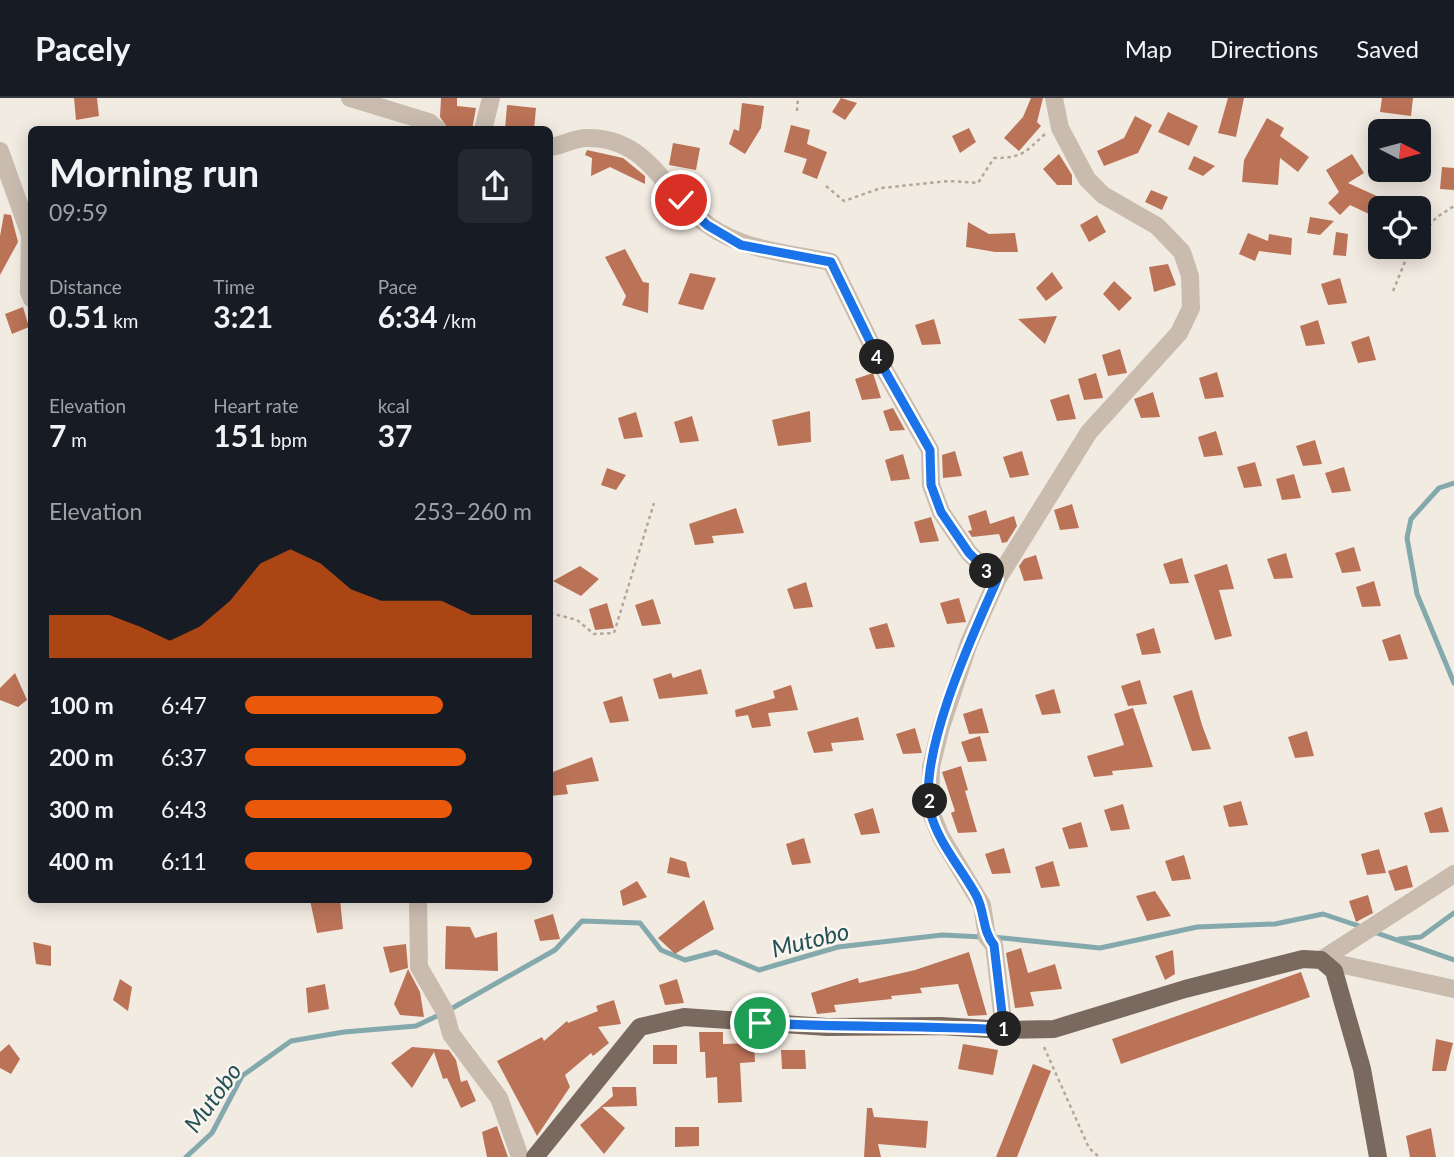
<!DOCTYPE html>
<meta charset="utf-8">
<style>
body{margin:0;font-family:Lato,sans-serif;background:#242831;color:#f1f3f6;height:100vh;display:flex;flex-direction:column;font-size:26px;white-space:nowrap}
*{box-sizing:border-box;margin:0}
p{font-size:23px;color:#9ea1a6}
.icon{flex:none;width:38px;height:38px;fill:none;stroke:currentColor;stroke-width:2;stroke-linecap:round;stroke-linejoin:round}
.map{position:relative;flex:1;overflow:hidden}
.details{position:absolute;left:28px;top:28px;width:525px;height:777px;display:flex;flex-direction:column;background:#171b24;border-radius:10px;box-shadow:0 4px 18px #0003}
.details>*{flex:none}
.needle{width:46px;rotate:96deg}
.controls{position:absolute;left:1368px;top:21px;display:grid;gap:14px}
.controls a{display:grid;place-items:center;width:63px;height:63px;border-radius:10px;background:#171b24;box-shadow:0 4px 18px #0003;font-size:35px}
.pin{position:absolute;display:grid;place-items:center;width:60px;height:60px;color:#fff;margin:-30px;border:4px solid #fff;border-radius:50%;box-shadow:0 2px 7px #0007}
.km{position:absolute;width:35px;height:35px;margin:-18px;border-radius:50%;background:#222;color:#fff;font-size:19px;line-height:35px;text-align:center}
.round{display:grid;place-items:center;flex:none;width:74px;height:74px;border-radius:10px;background:#242831}
.headline{display:flex;align-items:center;justify-content:space-between;height:119px;padding:0 21px}
h1{font-size:38px;font-weight:700;line-height:52px}
.stats{display:grid;grid-template-columns:repeat(3,1fr);gap:10px;height:119px;padding:7px 21px}
.stats div{display:grid;align-content:center}
.stats b{font-size:30px;font-weight:700}
.stats small{font-size:19px;font-weight:400}
.stats p{font-size:19px}
.chart{height:196px;padding:14px 21px}
.chart p{display:flex;justify-content:space-between}
.chart svg{width:100%;height:126px;margin-top:7px;fill:#ea580c;opacity:.7}
ul{padding:0 21px;list-style:none;font-size:23px}
li{display:grid;grid-template-columns:112px 84px 1fr;align-items:center;height:52px}
li i{height:18px;border-radius:9px;background:#ea580c}
header{display:flex;align-items:center;gap:42px;box-sizing:border-box;height:98px;padding:0 35px;background:#171b24;border-bottom:2px solid #363941}
header strong{font-size:33px}
nav{display:flex;gap:38px;margin-inline-start:auto;font-size:24px}
.map>svg:first-child{display:block}
</style>
<header>
<strong>Pacely</strong>
<nav><a>Map</a><a>Directions</a><a>Saved</a></nav>
</header>
<div class="map">
<svg width="1454" height="1059" viewBox="0 0 1454 1059">
<rect width="100%" height="100%" fill="#f2ebe2"/>
<g fill="none" stroke-linecap="round" stroke-linejoin="round">
<!-- stream -->
<path stroke="#84a9ad" stroke-width="5" d="M1454,385l-15,5 -28,31 -4,19 10,56 37,89
M1374,834l80,28
M993,839l107,11 97,-21 78,-3 48,-10 39,13
M1399,841l22,-2 33,-24
M449,912l106,-60 27,-29 58,2 21,27 24,10 31,-8 43,18 79,-23 104,-12 41,2
M186,1059l26,-24 30,-57 49,-35 53,-9 72,-6 25,-12"/>
</g>
<!-- building -->
<path fill="#bb7357" d="M74,0h23l2,18 -23,4z
M441,0h16v8l19,2 -4,22h-23l-9,-13z
M841,0l16,5 -12,17 -13,-8z
M1031,0h12l-6,24 4,4 -22,25 -15,-13 19,-21z
M1228,0h16l-8,39 -18,-4z
M1382,0h31l-2,18 -31,-4z
M742,5l22,3 -3,22 -16,26 -16,-10 5,-15 5,2z
M507,7l29,3 -2,22h-29z
M1168,14l30,14 -9,20 -31,-14z
M1135,18l17,9 -14,28 -34,13 -7,-15 27,-13z
M1267,20l17,10 -4,8 29,21 -11,15 -18,-14 -2,27 -36,-3 2,-22z
M791,27l19,5 -3,14 20,8 -10,27 -15,-6 5,-14 -23,-7z
M969,30l7,14 -16,11 -8,-17z
M673,45l27,5 -4,22 -27,-5z
M587,52l36,8 22,18v8l-35,-17 -19,9 1,-18 -7,-3z
M1059,56l13,21v10h-15l-14,-16z
M1352,56l12,19 -16,10 31,14 -8,18 -21,-10 -10,10 -12,-12 11,-11 -13,-22z
M1194,58l21,10 -12,10 -15,-7z
M1442,69l12,1v22l-14,-1z
M1151,92l17,7 -6,13 -17,-8z
M4,116l7,1 7,27 -18,33v-39z
M1097,117l9,17 -17,10 -9,-17z
M1310,119l24,4 -14,14 -13,-2z
M968,124l21,12 26,-1 3,19h-23l-29,-5z
M1336,134l12,2 -2,22 -13,-1z
M1248,135l20,8 1,-7 23,4 -1,17 -32,-4 -4,10 -16,-7z
M625,151l18,33 6,1 -1,30 -26,-8 4,-9 -21,-39z
M1168,166l8,21 -22,7 -5,-25z
M1052,174l11,16 -17,13 -10,-13z
M690,175l26,5 -13,32 -25,-6z
M1340,180l7,25 -19,2 -7,-21z
M1114,183l18,17 -13,13 -16,-17z
M23,209l6,20 -17,7 -7,-20z
M1057,218l-12,28 -27,-25z
M934,221l7,25 -19,1 -7,-20z
M1318,222l7,24 -19,2 -6,-20z
M1369,238l7,24 -18,3 -7,-21z
M1120,251l7,24 -19,3 -6,-21z
M1217,274l7,25 -19,2 -6,-21z
M873,275l8,25 -19,2 -7,-21z
M1096,275l7,25 -19,2 -6,-21z
M1153,294l7,25 -19,1 -7,-19z
M1069,296l7,25 -19,2 -7,-21z
M893,310l12,22 -15,1 -7,-20z
M810,313l1,31 -33,4 -6,-26z
M636,314l7,25 -19,2 -6,-21z
M692,318l7,25 -19,2 -6,-21z
M1216,333l7,24 -19,2 -6,-20z
M1315,342l7,24 -19,2 -7,-20z
M955,353l7,25 -19,2 -1,-23z
M1022,353l7,24 -19,3 -7,-21z
M903,356l7,25 -19,2 -6,-21z
M1255,364l7,24 -18,2 -7,-21z
M1344,369l7,24 -19,2 -7,-20z
M607,370l19,7 -10,15 -15,-5z
M1294,376l7,24 -19,2 -6,-21z
M1072,406l7,24 -19,2 -6,-20z
M736,410l8,25 -32,3 2,7 -19,2 -6,-21z
M986,412l4,14 24,-8 3,10 -10,16 -5,1 -3,-9 -27,3 -4,-6 4,-1 -4,-14z
M931,419l8,24 -19,2 -6,-21z
M1354,449l7,24 -19,2 -7,-20z
M1286,455l7,25 -19,1 -7,-20z
M1036,457l7,24 -19,2 -5,-15 5,-7z
M1182,460l7,25 -19,1 -7,-20z
M1227,466l7,25 -15,1 13,46 -17,4 -21,-65z
M580,468l19,13 -18,17 -28,-15z
M1374,483l7,25 -19,1 -6,-20z
M806,484l7,25 -19,2 -7,-20z
M959,500l7,24 -19,2 -7,-21z
M653,501l8,25 -19,2 -7,-21z
M607,505l7,25 -19,2 -6,-21z
M887,525l8,24 -19,2 -7,-21z
M1154,530l7,25 -19,2 -6,-21z
M1400,536l8,25 -19,2 -7,-21z
M701,571l7,25 -49,5 -6,-20 18,-6 2,5z
M15,575l12,27 -9,7 -18,-7v-12z
M1140,582l7,24 -19,2 -7,-20z
M791,587l7,25 -30,3 3,13 -19,2 -4,-13 -12,2 -1,-7 40,-12 -2,-7z
M1054,591l7,24 -19,2 -7,-20z
M1192,592l10,35 9,24 -19,2 -12,-35 -7,-20z
M622,598l7,25 -19,2 -7,-21z
M982,610l7,25 -20,1 -6,-20z
M1133,610l20,59 -41,4 1,4 -19,2 -7,-21 37,-11 -10,-31z
M858,619l6,23 -33,3 2,8 -19,2 -7,-21z
M915,630l7,25 -19,1 -7,-20z
M1307,633l7,25 -19,2 -7,-21z
M980,638l7,25 -19,1 -7,-20z
M592,659l7,24 -33,4 2,9 -18,2v-23z
M961,668l7,24 -3,1 12,41 -19,1 -7,-20 4,-2 -13,-39z
M1241,703l7,24 -19,2 -6,-21z
M1123,706l7,25 -19,2 -7,-21z
M1442,709l7,25 -19,1 -6,-20z
M873,710l7,25 -19,2 -7,-21z
M1081,724l7,25 -19,2 -7,-21z
M804,740l7,25 -19,2 -6,-21z
M1004,750l7,25 -19,1 -7,-20z
M1379,751l7,24 -19,2 -6,-21z
M1184,757l7,24 -19,2 -7,-20z
M670,759l16,5 4,16 -23,-5z
M1053,763l7,25 -19,2 -6,-21z
M1407,767l6,22 -18,4 -7,-20z
M637,783l10,16 -24,9 -3,-15z
M1155,793l16,25 -24,5 -11,-25z
M1368,797l5,18 -17,9 -7,-21z
M310,802h30l3,29 -26,4z
M704,802l10,29 -39,25 -17,-16z
M553,816l7,25 -20,2 -6,-21z
M446,828l24,1 5,11 22,-6 1,39 -53,-2z
M33,844l18,4v20l-15,-2z
M406,846l2,24 -18,5 -7,-26z
M1021,850l7,25 27,-9 7,25 -32,3 4,14 -19,2 -9,-55z
M1173,852l2,24 -10,6 -10,-24z
M969,854l18,63 -19,1 -10,-32 -38,4 2,5 -31,3 1,3 -58,6 2,7 -19,2 -6,-21 47,-15 1,5 56,-13z
M408,871l12,23 4,25 -24,-2 -6,-11z
M1301,874l9,25 -189,67 -9,-25z
M120,881l12,8 -4,24 -15,-11z
M677,881l7,24 -19,2 -6,-20z
M325,886l4,25 -21,4 -2,-25z
M614,902l7,24 -23,3 11,16 -16,13 -2,-3 -26,22 5,12 -33,49 -40,-75 45,-24 2,4 23,-20 1,2 30,-12 -2,-5z
M699,934h24v12l31,-1 1,19 -15,1 2,39 -24,1 -1,-26 -11,1 -1,-26h-5z
M1436,941l17,4 -7,28h-14z
M9,946l11,15 -9,15 -11,-6v-16z
M963,946l35,6 -5,25 -35,-6z
M653,947h24v19h-24z
M412,949l37,3 7,10 5,22 6,-2 9,21 -15,7 -14,-30 -4,1 -9,-27 -22,36 -21,-25z
M781,952h24l1,19h-24z
M1033,966l18,7 -34,86h-21z
M612,989h24l1,19 -35,1 23,21 -21,26 -24,-29 33,-29z
M867,1010h5l2,9 54,4 -2,27 -48,-4 3,13h-17z
M497,1028l11,31h-21l-5,-25z
M675,1029h24v19l-24,1z
M1431,1030l5,29h-26l-4,-21z"/>
<g fill="none" stroke-linecap="round" stroke-linejoin="round">
<!-- path -->
<path stroke="#b5a699" stroke-width="2.5" stroke-dasharray="3.5 3.5" stroke-linecap="butt" d="M797,13l1,-13
M826,88l18,15 37,-13 68,-7 29,2 16,-25c29,0 31,-6 51,-24
M1419,138l18,-19 17,-11
M1393,193l18,-44
M550,515l27,7 17,14 20,-1 40,-130
M1044,949l45,101 10,9"/>
<!-- minor -->
<path stroke="#c9bcaf" stroke-width="18" d="M350,0l79,24 9,8
M483,32l8,-32
M550,49c12,-1 24,-9 36,-9 65,-1 77,56 122,87 36,26 81,28 123,37l49,100 50,88 1,35 10,27 28,41 28,27
M0,53l30,84 -1,57 3,7
M418,802l1,67 26,45 6,22 48,64 21,59
M1321,862l133,-86
M1321,862l133,29
M1004,932l-10,-85 -7,-8 -5,-32 -41,-68 -11,-27 1,-43 9,-37 29,-87 28,-63 92,-148 90,-99 12,-25 -1,-32 -8,-24 -25,-26 -54,-31 -16,-16 -27,-51 -6,-30"/>
<!-- major -->
<path stroke="#79695f" stroke-width="18" d="M535,1059l105,-130 44,-10 143,10 114,-1 63,4 50,-1 131,-40 118,-30 18,1 13,11 28,98 16,88"/>
</g>
<g fill="none" stroke-linecap="round" stroke-linejoin="round">
<!-- route casing -->
<g stroke="#fff" stroke-width="14">
<path id="route" d="M681,102l26,25 34,20 90,17 49,100 50,88 1,35 10,27 28,41 28,27c-24,54 -79,173 -67,231 7,30 31,57 46,84 9,16 6,36 18,50l10,85c-81,-5 -163,-2 -244,-7"/>
</g>
<!-- route -->
<use href="#route" stroke="#1a73e8" stroke-width="9"/>
</g>
<g text-anchor="middle" dominant-baseline="central" stroke-width="5" stroke-linejoin="round" paint-order="stroke">
<!-- water labels -->
<g font-size="24" font-style="italic" fill="#255257" stroke="#faf5ef">
<text transform="translate(810 841) rotate(-14)">Mutobo</text>
<text transform="translate(212 999) rotate(-54)">Mutobo</text>
</g>
</g>
</svg>
<div class="controls">
<a><svg class="needle" viewBox="-14 -14 28 28"><path d="M0-13l5 13h-10z" fill="#e53935"/><path d="M0 13l5-13h-10z" fill="#9ea1a6"/></svg></a>
<a><svg class="icon" aria-label="locate" viewBox="0 0 24 24"><circle cx="12" cy="12" r="6"/><path d="M12 2v4M12 18v4M2 12h4M18 12h4"/></svg></a>
</div>
<div class="pin" style="left:760px;top:925px;background:#1e9e55"><svg class="icon" aria-label="arrive" viewBox="0 0 24 24"><path d="M6 21V4h12l-3 4 3 4H6"/></svg></div>
<div class="pin" style="left:681px;top:102px;background:#d93025"><svg class="icon" aria-label="check" viewBox="0 0 24 24"><path d="M5 12l5 5 9-10"/></svg></div>
<b class="km" style="left:1004px;top:931px">1</b>
<b class="km" style="left:930px;top:703px">2</b>
<b class="km" style="left:987px;top:473px">3</b>
<b class="km" style="left:877px;top:259px">4</b>
<section class="details">
<div class="headline"><div><h1>Morning run</h1><p>09:59</p></div><a class="round"><svg class="icon" aria-label="share" viewBox="0 0 24 24"><path d="M12 15V3M7 8l5-5 5 5M5 13v7h14v-7"/></svg></a></div>
<div class="stats">
<div><p>Distance</p><b>0.51<small> km</small></b></div>
<div><p>Time</p><b>3:21</b></div>
<div><p>Pace</p><b>6:34<small> /km</small></b></div>
</div>
<div class="stats">
<div><p>Elevation</p><b>7<small> m</small></b></div>
<div><p>Heart rate</p><b>151<small> bpm</small></b></div>
<div><p>kcal</p><b>37</b></div>
</div>
<div class="chart"><p><span>Elevation</span>253–260 m</p>
<svg viewBox="0 0 160 44" preserveAspectRatio="none"><path d="M0 44V29L10 29L20 29L30 33L40 38L50 33L60 24L70 11L80 6L90 11L100 20L110 24L120 24L130 24L140 29L150 29L160 29V44z"/></svg>
</div>
<ul>
<li><b>100 m</b>6:47<i style="width:69%"></i></li>
<li><b>200 m</b>6:37<i style="width:77%"></i></li>
<li><b>300 m</b>6:43<i style="width:72%"></i></li>
<li><b>400 m</b>6:11<i style="width:100%"></i></li>
</ul>
</section>
</div>
